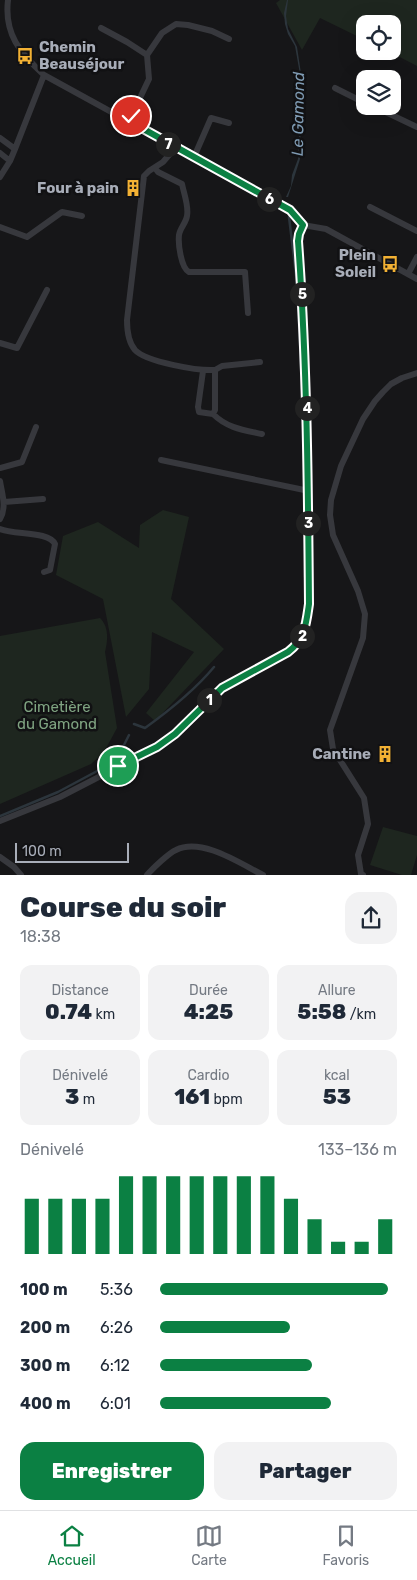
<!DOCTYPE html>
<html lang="fr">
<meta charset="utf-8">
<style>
body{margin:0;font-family:Rubik,sans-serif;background:#f2f2f3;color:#1f2937;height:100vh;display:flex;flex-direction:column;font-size:19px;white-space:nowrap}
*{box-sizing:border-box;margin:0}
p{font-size:16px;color:#747a83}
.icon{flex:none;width:28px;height:28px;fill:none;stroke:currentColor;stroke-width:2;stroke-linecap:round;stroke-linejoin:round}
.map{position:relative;height:875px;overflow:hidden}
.drawer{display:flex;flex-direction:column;background:#fff;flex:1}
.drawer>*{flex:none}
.controls{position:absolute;left:356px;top:15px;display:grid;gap:10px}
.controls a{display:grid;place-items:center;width:45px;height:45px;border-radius:10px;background:#fff;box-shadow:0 5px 20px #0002;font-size:25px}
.scale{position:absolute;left:15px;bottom:12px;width:114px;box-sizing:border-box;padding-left:5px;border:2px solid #a8adb8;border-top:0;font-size:14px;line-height:18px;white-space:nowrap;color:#a8adb8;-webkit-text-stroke:4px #111113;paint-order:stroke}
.pin{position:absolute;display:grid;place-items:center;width:42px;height:42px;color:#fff;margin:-21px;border:2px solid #fff;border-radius:50%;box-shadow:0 1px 5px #0007}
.km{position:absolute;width:25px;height:25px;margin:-12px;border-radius:50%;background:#222;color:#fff;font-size:14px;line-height:25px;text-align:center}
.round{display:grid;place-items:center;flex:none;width:52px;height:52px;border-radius:15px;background:#f2f2f3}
.headline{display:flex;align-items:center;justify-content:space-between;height:85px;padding:0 20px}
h1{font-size:28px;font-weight:800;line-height:38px}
.figures{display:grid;grid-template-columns:repeat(3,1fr);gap:8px;height:85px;padding:5px 20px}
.figures div{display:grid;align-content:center;border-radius:12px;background:#f2f2f3;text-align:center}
.figures b{font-size:21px;font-weight:800}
.figures small{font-size:14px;font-weight:400}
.figures p{font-size:14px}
.chart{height:140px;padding:10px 20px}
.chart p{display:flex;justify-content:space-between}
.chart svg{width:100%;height:90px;margin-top:5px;stroke:#0b8043;stroke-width:6}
.action{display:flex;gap:10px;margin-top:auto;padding:10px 20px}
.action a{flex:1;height:58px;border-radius:15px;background:#0b8043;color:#fff;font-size:20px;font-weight:800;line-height:58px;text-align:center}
.action a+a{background:#f2f2f3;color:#1f2937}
ul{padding:0 20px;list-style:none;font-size:16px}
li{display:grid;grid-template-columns:80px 60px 1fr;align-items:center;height:38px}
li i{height:12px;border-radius:6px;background:#0b8043}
.tabs{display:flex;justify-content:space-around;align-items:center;height:70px;border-top:1px solid #e0e1e3;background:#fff;font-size:14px;color:#747a83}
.tabs a{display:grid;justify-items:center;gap:2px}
.tabs .on{color:#0b8043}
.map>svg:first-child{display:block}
</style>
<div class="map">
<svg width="417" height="875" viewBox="0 0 417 875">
<rect width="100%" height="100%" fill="#161618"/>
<!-- green -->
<path fill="#1e261f" d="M280,0h137v66l-29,-15h4v-27h-27v16l-45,-22 -18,32 -26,-47z
M163,510l26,7 -18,82 53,50 -69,72 -9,-8 48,-61 -42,-20 -3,57 -23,28 -23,-118 -47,-24 7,-39 35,-14 41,26 1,-23z
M100,618c9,9 8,22 5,34l12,76 -13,24 -13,12 -91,40v-168z
M383,827l34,9v19l-6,20h-9l-32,-10z"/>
<!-- water -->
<path fill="#2c353c" d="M287,0h1l-2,16 2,13 9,18 5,33 -2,79 -12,38h-2l5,-11 1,-11 6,-16 3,-79 -6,-34 -7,-12 -3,-10 -1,-11z"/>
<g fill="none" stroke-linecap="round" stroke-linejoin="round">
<!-- stream -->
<path stroke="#2c353c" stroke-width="2.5" d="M289,217l8,66 7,145
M305,577v-39
M134,724l11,4c25,-18 49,-37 69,-61
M0,816l58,-24 58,-31 13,-26"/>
<!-- street -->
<path stroke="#37383d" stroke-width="6" d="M8,0c-4,34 12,53 36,75l246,135 13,15
M101,28l26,14 20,13
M335,88l30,15
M373,106l44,21
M129,121l20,-42 -2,-24 15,-22 14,-9 12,1 24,6 17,8
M0,138l15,11
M175,148l-12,14 -14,9 -5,5 -17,144c0,10 2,23 8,30 11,12 63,21 80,20v40l-2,4 -14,-2 -1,-5 5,-36
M0,153l10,8
M194,157l17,-39 18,5
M155,168l3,4 24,12c2,10 7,22 5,32 -1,7 -7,12 -8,19 -1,9 2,33 10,37h56l3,41
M0,177l10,-16 5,-12 29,-74
M370,207l47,24
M303,225l23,4 91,50
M0,227l27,10 35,-25 20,4
M408,274l9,-17
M0,343l17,5 30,-58
M215,370l7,-4 38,-4
M213,414c14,14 30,16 49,20
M161,460l148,31
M0,468l22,-6 14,-35
M0,481c2,13 7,26 0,38
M4,502l39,-3
M0,529c14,6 49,2 55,15l-5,26 -6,2
M0,821l60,-24 97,-50 18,-13 47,-45 66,-37c17,-13 18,-27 21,-48 -1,-121 -2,-242 -11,-363l1,-7 4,-9
M0,857l14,10 7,8
M147,875c6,-7 22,-22 29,-25 26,-13 65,14 87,25
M363,875l-2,-1 -3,-19 10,-31 -4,-26 -31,-49 -3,-19 33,-92 2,-24 -7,-23 -25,-56 -3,-20 1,-15 10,-34 22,-47 12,-18 8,-9 8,-8 11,-6 15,-5"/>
</g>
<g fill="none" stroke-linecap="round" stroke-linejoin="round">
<!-- route casing -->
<g stroke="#fff" stroke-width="10">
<path id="route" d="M118,766l39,-19 18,-13 47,-46 66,-36c17,-13 18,-27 21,-48 -1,-121 -2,-242 -11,-363l1,-7 4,-9 -13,-15 -161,-89 2,-5"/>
</g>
<!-- route -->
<use href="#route" stroke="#0b8043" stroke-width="6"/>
</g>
<!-- icons -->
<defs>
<g id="bus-bare" transform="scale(1.35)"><path d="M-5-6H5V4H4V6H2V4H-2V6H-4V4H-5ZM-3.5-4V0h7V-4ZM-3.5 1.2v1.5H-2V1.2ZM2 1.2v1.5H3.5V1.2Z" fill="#f2b134" stroke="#111113" stroke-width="2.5" paint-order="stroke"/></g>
<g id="building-bare" transform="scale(1.35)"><path d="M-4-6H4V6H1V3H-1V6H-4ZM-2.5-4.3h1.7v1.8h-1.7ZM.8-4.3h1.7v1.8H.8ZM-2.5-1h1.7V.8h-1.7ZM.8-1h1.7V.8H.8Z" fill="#f2b134" stroke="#111113" stroke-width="2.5" paint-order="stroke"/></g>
</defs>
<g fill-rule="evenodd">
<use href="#bus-bare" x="25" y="56"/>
<use href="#building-bare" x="133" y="188"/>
<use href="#bus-bare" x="390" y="264"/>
<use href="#building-bare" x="385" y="754"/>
</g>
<g text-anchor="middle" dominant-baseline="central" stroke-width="5" stroke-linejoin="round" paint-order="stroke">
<!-- poi labels -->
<g font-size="15" font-weight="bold" fill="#a8adb8" stroke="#111113" text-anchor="end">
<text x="39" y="47" text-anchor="start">Chemin<tspan x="39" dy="17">Beauséjour</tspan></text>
<text x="119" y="188">Four à pain</text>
<text x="376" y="255">Plein<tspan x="376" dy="17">Soleil</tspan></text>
<text x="371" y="754">Cantine</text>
</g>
<!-- park labels -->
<g font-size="15" fill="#7fa381" stroke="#111113">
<text x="57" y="707">Cimetière<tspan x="57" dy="17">du Gamond</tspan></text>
</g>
<!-- water labels -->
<g font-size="16" font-style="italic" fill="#7f9bb3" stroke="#111113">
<text transform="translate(298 114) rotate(-89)">Le Gamond</text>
</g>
</g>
</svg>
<div class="controls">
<a><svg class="icon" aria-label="locate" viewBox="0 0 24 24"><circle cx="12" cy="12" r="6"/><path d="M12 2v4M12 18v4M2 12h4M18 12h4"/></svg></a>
<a><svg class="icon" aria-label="layers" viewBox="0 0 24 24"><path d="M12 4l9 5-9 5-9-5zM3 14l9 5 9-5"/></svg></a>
</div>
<div class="scale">100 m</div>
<div class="pin" style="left:118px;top:766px;background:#1e9e55"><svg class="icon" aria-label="arrive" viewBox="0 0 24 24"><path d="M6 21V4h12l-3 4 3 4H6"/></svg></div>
<div class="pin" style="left:131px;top:116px;background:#d93025"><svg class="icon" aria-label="check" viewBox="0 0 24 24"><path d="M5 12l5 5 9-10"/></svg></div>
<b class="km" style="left:209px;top:700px">1</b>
<b class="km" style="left:302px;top:636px">2</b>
<b class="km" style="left:308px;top:523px">3</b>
<b class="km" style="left:307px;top:408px">4</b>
<b class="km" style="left:302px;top:294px">5</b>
<b class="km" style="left:269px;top:199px">6</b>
<b class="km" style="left:168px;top:144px">7</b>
</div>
<section class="drawer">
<div class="headline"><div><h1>Course du soir</h1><p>18:38</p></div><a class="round"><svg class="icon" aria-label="share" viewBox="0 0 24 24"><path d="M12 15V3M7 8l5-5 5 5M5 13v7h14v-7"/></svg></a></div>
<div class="figures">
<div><p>Distance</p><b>0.74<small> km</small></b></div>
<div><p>Durée</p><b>4:25</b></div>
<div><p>Allure</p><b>5:58<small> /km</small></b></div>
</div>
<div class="figures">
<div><p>Dénivelé</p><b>3<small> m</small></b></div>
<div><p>Cardio</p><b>161<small> bpm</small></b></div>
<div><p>kcal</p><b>53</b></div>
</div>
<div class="chart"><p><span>Dénivelé</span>133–136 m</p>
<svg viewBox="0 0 160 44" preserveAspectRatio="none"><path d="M5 44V17M15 44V17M25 44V17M35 44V17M45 44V6M55 44V6M65 44V6M75 44V6M85 44V6M95 44V6M105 44V6M115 44V17M125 44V27M135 44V38M145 44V38M155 44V27"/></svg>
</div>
<ul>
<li><b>100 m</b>5:36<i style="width:96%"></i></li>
<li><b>200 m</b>6:26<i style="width:55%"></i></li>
<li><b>300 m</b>6:12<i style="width:64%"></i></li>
<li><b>400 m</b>6:01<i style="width:72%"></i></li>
</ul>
<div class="action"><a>Enregistrer</a><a>Partager</a></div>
</section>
<nav class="tabs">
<a class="on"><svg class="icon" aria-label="home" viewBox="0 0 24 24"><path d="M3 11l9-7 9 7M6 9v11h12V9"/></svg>Accueil</a>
<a><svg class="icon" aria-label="map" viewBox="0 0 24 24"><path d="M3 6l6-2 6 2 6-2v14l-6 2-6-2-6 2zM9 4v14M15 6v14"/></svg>Carte</a>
<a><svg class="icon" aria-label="saved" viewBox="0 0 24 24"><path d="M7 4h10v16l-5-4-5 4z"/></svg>Favoris</a>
</nav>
